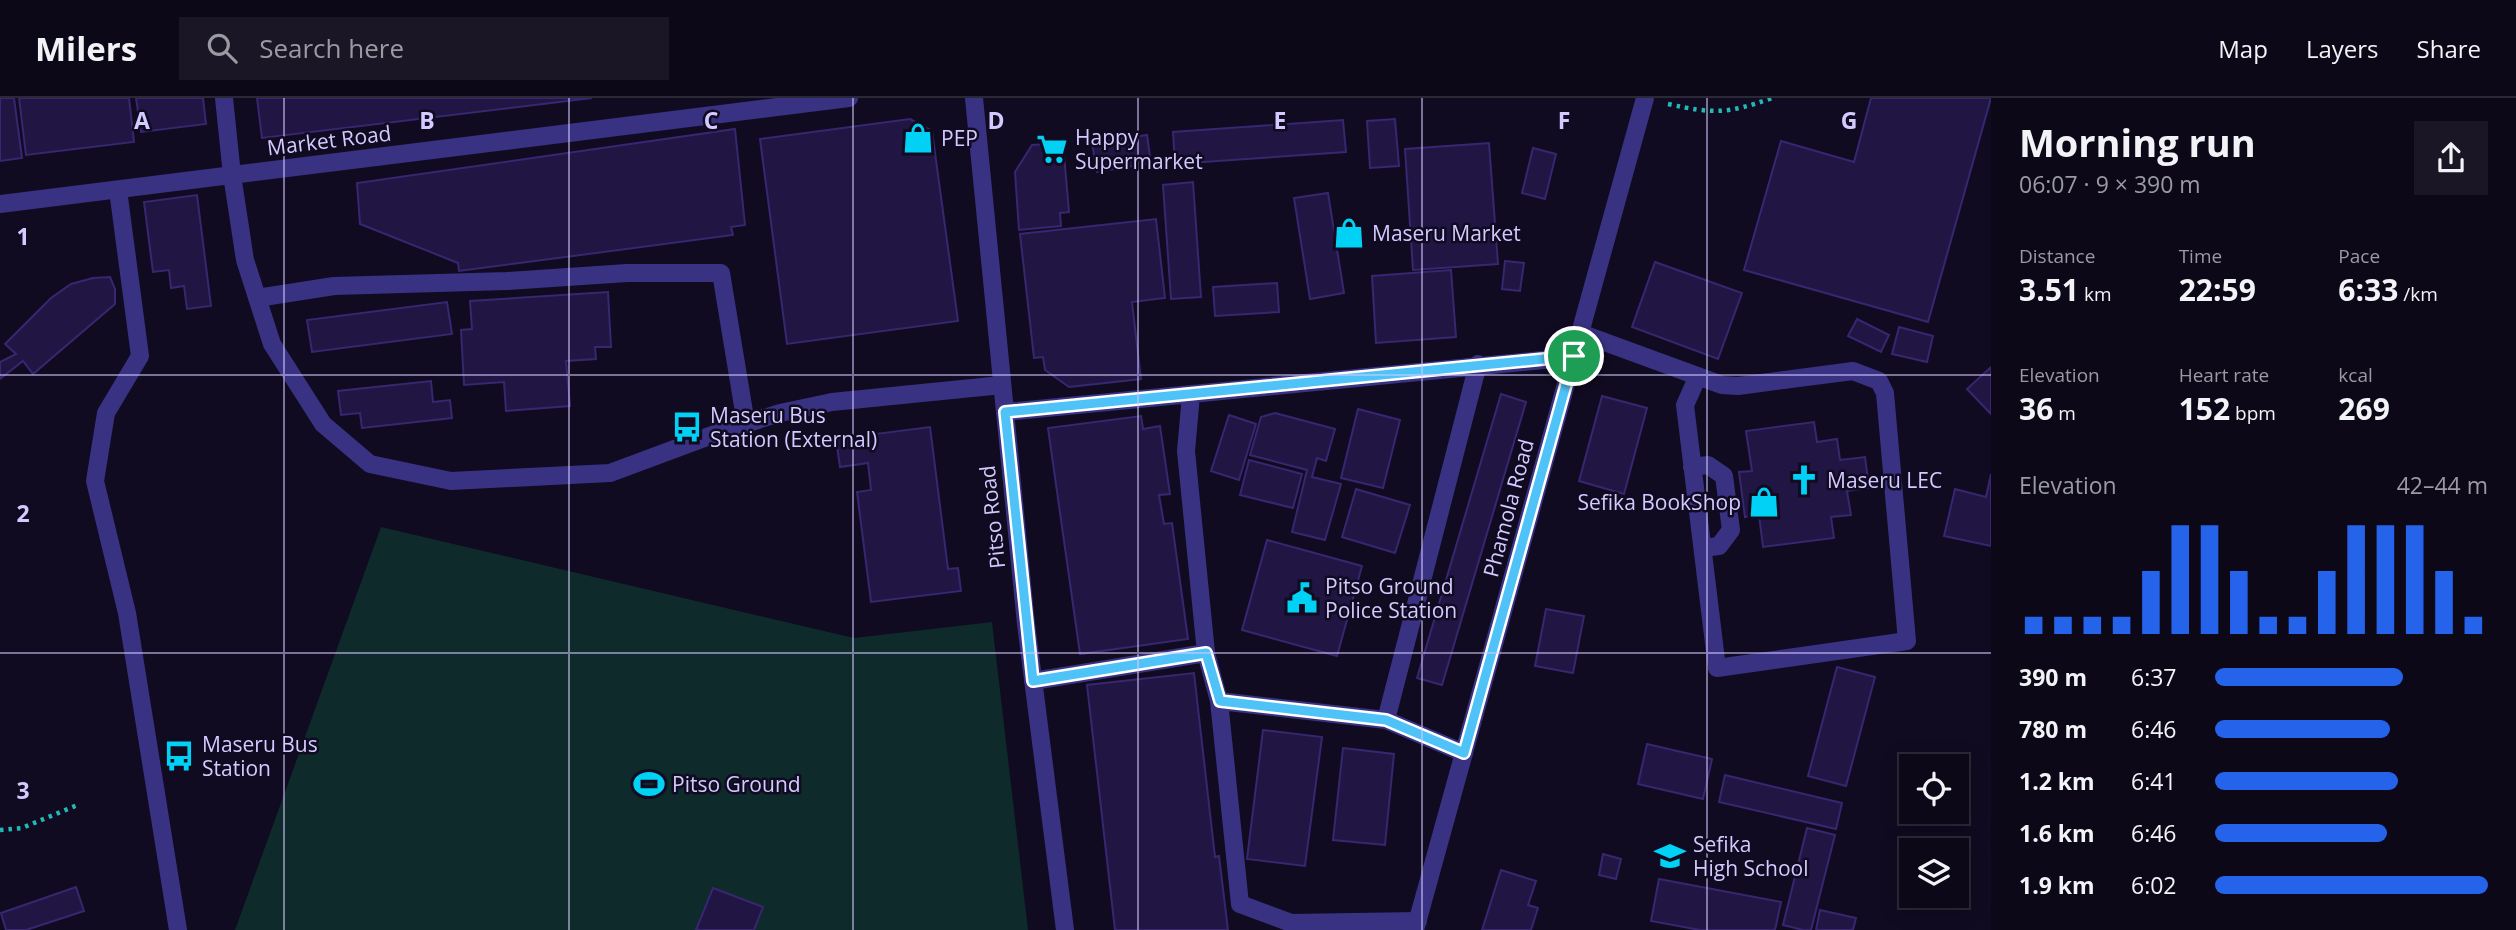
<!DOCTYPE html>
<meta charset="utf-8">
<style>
body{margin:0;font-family:"Open Sans",sans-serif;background:#1a1625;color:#f1f3f6;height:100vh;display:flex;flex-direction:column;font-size:26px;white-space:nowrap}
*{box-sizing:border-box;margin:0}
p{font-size:23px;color:#9a9aa2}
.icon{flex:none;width:38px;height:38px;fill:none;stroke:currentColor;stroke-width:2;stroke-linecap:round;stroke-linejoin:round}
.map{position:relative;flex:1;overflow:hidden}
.details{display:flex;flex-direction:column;background:#0c0818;width:525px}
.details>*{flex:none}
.controls{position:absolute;left:1899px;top:656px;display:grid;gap:14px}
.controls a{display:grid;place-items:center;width:70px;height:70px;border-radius:0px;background:#0c0818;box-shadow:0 4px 18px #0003,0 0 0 2px #2c2937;font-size:35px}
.pin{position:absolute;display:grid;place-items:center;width:60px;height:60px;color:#fff;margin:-30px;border:4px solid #fff;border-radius:50%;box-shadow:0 2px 7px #0007}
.round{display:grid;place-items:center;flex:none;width:74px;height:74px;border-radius:0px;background:#1a1625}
.summary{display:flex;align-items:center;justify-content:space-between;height:119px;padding:0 28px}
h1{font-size:38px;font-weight:700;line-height:52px}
.figures{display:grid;grid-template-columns:repeat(3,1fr);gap:10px;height:119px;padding:7px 28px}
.figures div{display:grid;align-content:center}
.figures b{font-size:30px;font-weight:700}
.figures small{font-size:19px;font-weight:400}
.figures p{font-size:19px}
.chart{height:196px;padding:14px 28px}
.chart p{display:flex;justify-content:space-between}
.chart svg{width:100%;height:126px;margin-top:7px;stroke:#2563eb;stroke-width:6}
ul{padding:0 28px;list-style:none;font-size:23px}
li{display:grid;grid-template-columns:112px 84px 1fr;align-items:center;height:52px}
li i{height:18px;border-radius:9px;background:#2563eb}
header{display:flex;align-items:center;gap:42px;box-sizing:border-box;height:98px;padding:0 35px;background:#0c0818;border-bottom:2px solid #2c2937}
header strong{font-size:33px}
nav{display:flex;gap:38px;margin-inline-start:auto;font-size:24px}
.search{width:490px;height:63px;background:#1a1625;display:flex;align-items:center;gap:18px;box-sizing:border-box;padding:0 24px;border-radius:0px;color:#9a9aa2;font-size:26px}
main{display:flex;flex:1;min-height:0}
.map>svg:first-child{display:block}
</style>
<header>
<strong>Milers</strong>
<div class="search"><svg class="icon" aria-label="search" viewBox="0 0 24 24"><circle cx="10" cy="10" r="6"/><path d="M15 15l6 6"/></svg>Search here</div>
<nav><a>Map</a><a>Layers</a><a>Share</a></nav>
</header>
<main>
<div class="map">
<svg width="1991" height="832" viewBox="0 0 1991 832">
<rect width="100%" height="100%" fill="#100b20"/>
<!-- green -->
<path fill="#0e2a2b" d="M381,429l473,111 138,-16 36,308h-793z"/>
<!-- building -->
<path fill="#211643" stroke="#382670" stroke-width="2" d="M0,0h14l8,60 -22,3z
M19,0h110l5,44 -108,13z
M136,0h67l3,26 -65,8z
M257,0h335l-330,40z
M1871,0h120l-63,224 -184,-52 37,-129 73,21z
M910,21l22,12 26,190 -171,23 -27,-205z
M1395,21l4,47 -29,2 -3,-47z
M1343,22l3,32 -171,12 -2,-32z
M735,31l10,96 -14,2 2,8 -274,36 -1,-8 -98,-39 -3,-41z
M1147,37l4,28 -54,9 -5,-29z
M1063,45l6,69 -9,1 1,13 -42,4 -4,-58 17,-27z
M1489,45l9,121 -85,6 -8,-121z
M1533,50l23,6 -11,45 -23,-6z
M1193,84l8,115 -30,2 -8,-114z
M1328,95l16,100 -34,6 -16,-101z
M197,97l14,111 -24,3 -3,-23 -13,2 -2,-18 -16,2 -9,-70z
M1156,121l9,79 -33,4 9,77 -72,8 -24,-17 -2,-13 -9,1 -14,-124z
M1505,163l19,2 -4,28 -18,-2z
M1655,164l87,31 -24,66 -86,-32z
M1451,172l5,67 -80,6 -4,-67z
M110,179l5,12v15l-82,70 -10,-13 -23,18v-17l16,-8 -11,-10 46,-46 20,-14 22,-6z
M1277,185l2,29 -64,4 -2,-29z
M608,194l3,55h-16l1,12 -30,2 4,45 -64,5 -2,-29 -40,3 -3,-55 11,-1 -2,-28z
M447,204l5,32 -140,18 -5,-32z
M1857,221l32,16 -8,17 -33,-16z
M1899,229l34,9 -6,26 -35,-8z
M1991,269v47l-24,-25z
M431,283l2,21 17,-2 2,18 -90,10 -2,-15 -19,2 -3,-24z
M1501,296l25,8 -84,283 -25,-7z
M1602,298l45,12 -23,86 -45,-13z
M1358,311l42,11 -17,68 -42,-10z
M1275,315l60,16 -9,32 -9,-3 -5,19 29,7 -16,56 -33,-8 15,-62 -57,-15 11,-38z
M1229,317l27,9 -17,56 -28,-9z
M1141,318l2,13 17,-3 10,68 -11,1 5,29 8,-1 16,116 -108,15 -32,-226z
M1814,324l3,20 20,-3 3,21 25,-3 4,31 -22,3 4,24 -20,2 3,21 -71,9 -4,-32 -14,2 -6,-45 13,-1 -6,-40z
M930,329l18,142 10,-1 3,23 -90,11 -14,-110 14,-2 -3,-27 -28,4 -4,-28z
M1249,362l53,14 -9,34 -53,-13z
M1991,376v72l-47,-10 11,-47 31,8z
M1356,391l54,16 -15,48 -53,-16z
M1267,442l95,26 -25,90 -95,-26z
M1546,511l38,7 -11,57 -38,-7z
M1837,569l38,10 -29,109 -38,-10z
M1194,575l21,184 4,-1 9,74h-113l-28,-245z
M1263,632l59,7 -17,129 -58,-7z
M1647,646l65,15 -9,40 -65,-15z
M1343,650l51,6 -9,91 -52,-5z
M1725,677l117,28 -6,26 -117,-27z
M1807,730l28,7 -24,95h-8l-20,-5z
M1603,756l18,5 -5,20 -17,-4z
M1501,772l35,11 -8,24 10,3 -7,22h-49z
M1659,781l122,23 -6,28h-75l-49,-9z
M76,789l8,24 -58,19h-20l-5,-17z
M713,790l50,19 -9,23h-58z
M1820,812l36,8 -3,12h-37z"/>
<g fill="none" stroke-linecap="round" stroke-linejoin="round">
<!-- path -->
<path stroke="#24b9b7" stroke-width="4.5" stroke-dasharray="3.5 5" stroke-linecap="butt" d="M1668,6c46,10 59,10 104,-6
M0,732l22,-2 58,-24"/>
<!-- lane -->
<path stroke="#393283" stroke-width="18" d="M224,0l8,77 13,85 27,84 51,80 47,40 81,17 159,-8 113,-42 57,-18 52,-11 170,-17
M118,92l22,166 -34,57 -11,68 32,132 51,317
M257,200l77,-12 173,-5 120,-8h94l25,151
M1580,235l142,52 16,1 115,-15 26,10 6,12 22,248 -190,27 -32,-263 13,-29
M1191,297l-5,56 20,202 13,48 21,203 51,19 127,-2
M1005,314l569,-55
M1692,369l16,-2 16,11 7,54 -12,16 -16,2
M1033,583l173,-28
M1219,603l167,19 78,33
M1386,622l92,-356"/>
<!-- street -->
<path stroke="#393283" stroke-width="18" d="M974,0l52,526 39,306
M0,106l849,-106
M1415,832l230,-832"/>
</g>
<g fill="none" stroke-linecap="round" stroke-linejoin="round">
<!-- route casing -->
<g stroke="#fff" stroke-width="14">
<path id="route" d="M1574,258l-110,397 -78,-33 -166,-19 -14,-48 -173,28 -28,-269z"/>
</g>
<!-- route -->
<use href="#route" stroke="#4fc3f7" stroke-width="9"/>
</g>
<!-- grid -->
<path fill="none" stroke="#d3caff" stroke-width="2" stroke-opacity="0.55" d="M284,0v832M569,0v832M853,0v832M1138,0v832M1422,0v832M1707,0v832M0,277h1991M0,555h1991"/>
<!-- icons -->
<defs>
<g id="shop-bare" transform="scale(2.415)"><path d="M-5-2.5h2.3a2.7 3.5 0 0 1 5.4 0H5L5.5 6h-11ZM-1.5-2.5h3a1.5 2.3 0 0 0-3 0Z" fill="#00d1f5" stroke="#100b20" stroke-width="2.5" paint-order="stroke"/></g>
<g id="supermarket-bare" transform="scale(2.415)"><path d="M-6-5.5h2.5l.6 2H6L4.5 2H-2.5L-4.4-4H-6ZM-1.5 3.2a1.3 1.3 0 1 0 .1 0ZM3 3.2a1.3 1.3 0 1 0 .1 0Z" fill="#00d1f5" stroke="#100b20" stroke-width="2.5" paint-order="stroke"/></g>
<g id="bus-bare" transform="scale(2.415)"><path d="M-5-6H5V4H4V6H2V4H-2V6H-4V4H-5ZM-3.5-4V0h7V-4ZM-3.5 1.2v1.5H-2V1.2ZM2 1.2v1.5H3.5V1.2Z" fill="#00d1f5" stroke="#100b20" stroke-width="2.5" paint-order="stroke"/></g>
<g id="church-bare" transform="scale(2.415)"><path d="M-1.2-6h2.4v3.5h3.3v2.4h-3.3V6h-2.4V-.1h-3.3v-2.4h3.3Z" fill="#00d1f5" stroke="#100b20" stroke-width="2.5" paint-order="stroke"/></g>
<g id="civic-bare" transform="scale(2.415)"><path d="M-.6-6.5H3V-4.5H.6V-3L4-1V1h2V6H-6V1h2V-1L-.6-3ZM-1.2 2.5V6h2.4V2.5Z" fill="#00d1f5" stroke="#100b20" stroke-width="2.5" paint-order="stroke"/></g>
<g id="stadium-bare" transform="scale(2.415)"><path d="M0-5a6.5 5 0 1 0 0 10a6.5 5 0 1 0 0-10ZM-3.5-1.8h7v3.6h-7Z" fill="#00d1f5" stroke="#100b20" stroke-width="2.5" paint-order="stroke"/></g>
<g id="school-bare" transform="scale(2.415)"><path d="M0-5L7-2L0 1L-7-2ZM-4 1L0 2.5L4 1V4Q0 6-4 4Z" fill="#00d1f5" stroke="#100b20" stroke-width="2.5" paint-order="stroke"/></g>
</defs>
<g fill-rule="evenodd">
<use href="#shop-bare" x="918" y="40"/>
<use href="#supermarket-bare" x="1052" y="51"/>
<use href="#shop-bare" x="1349" y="135"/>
<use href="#bus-bare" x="687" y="329"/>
<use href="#church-bare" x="1804" y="382"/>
<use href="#shop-bare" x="1764" y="404"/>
<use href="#civic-bare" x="1302" y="500"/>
<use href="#bus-bare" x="179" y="658"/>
<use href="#stadium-bare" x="649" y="686"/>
<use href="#school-bare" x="1670" y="758"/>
</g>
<g text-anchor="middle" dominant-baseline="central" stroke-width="5" stroke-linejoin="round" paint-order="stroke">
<!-- poi labels -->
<g font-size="21" fill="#d3caff" stroke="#100b20" text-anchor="start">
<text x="1075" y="39">Happy<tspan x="1075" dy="24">Supermarket</tspan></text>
<text x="941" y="40">PEP</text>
<text x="1372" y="135">Maseru Market</text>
<text x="710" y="317">Maseru Bus<tspan x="710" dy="24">Station (External)</tspan></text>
<text x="1827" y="382">Maseru LEC</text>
<text x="1741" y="404" text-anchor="end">Sefika BookShop</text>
<text x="1325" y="488">Pitso Ground<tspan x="1325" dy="24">Police Station</tspan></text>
<text x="202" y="646">Maseru Bus<tspan x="202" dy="24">Station</tspan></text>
<text x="672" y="686">Pitso Ground</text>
<text x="1693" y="746">Sefika<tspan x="1693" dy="24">High School</tspan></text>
</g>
<!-- street labels -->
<g font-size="21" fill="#d3caff" stroke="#100b20">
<text transform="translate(329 42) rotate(-7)">Market Road</text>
<text transform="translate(1508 410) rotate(-75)">Phamola Road</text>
<text transform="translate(992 419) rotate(-96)">Pitso Road</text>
</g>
</g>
<g font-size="23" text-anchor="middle" font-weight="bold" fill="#d3caff" stroke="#100b20" stroke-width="5" stroke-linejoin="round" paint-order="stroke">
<text x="142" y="31">A</text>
<text x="427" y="31">B</text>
<text x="711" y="31">C</text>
<text x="996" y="31">D</text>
<text x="1280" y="31">E</text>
<text x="1564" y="31">F</text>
<text x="1849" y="31">G</text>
<text x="23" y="147">1</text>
<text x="23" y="424">2</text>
<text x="23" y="701">3</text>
</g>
</svg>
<div class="controls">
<a><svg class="icon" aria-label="locate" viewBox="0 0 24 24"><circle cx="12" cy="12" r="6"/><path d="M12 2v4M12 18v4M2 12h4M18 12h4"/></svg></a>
<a><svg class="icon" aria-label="layers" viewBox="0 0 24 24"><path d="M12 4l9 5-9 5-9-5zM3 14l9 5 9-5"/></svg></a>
</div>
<div class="pin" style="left:1574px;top:258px;background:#1e9e55"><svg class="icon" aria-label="arrive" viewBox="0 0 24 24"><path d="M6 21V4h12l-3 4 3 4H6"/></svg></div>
</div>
<section class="details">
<div class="summary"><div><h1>Morning run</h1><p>06:07 · 9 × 390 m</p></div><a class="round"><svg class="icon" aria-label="share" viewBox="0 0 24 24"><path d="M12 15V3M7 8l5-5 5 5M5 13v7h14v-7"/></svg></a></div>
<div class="figures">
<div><p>Distance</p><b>3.51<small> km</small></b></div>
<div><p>Time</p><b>22:59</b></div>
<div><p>Pace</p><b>6:33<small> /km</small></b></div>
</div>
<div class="figures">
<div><p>Elevation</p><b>36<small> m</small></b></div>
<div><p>Heart rate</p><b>152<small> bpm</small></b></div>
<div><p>kcal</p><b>269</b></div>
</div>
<div class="chart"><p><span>Elevation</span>42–44 m</p>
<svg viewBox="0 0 160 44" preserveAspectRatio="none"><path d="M5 44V38M15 44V38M25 44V38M35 44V38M45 44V22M55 44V6M65 44V6M75 44V22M85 44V38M95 44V38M105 44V22M115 44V6M125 44V6M135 44V6M145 44V22M155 44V38"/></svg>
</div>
<ul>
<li><b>390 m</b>6:37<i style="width:69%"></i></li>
<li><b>780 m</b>6:46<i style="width:64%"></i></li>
<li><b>1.2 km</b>6:41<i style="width:67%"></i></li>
<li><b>1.6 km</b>6:46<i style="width:63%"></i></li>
<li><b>1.9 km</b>6:02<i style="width:100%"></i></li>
</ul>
</section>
</main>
